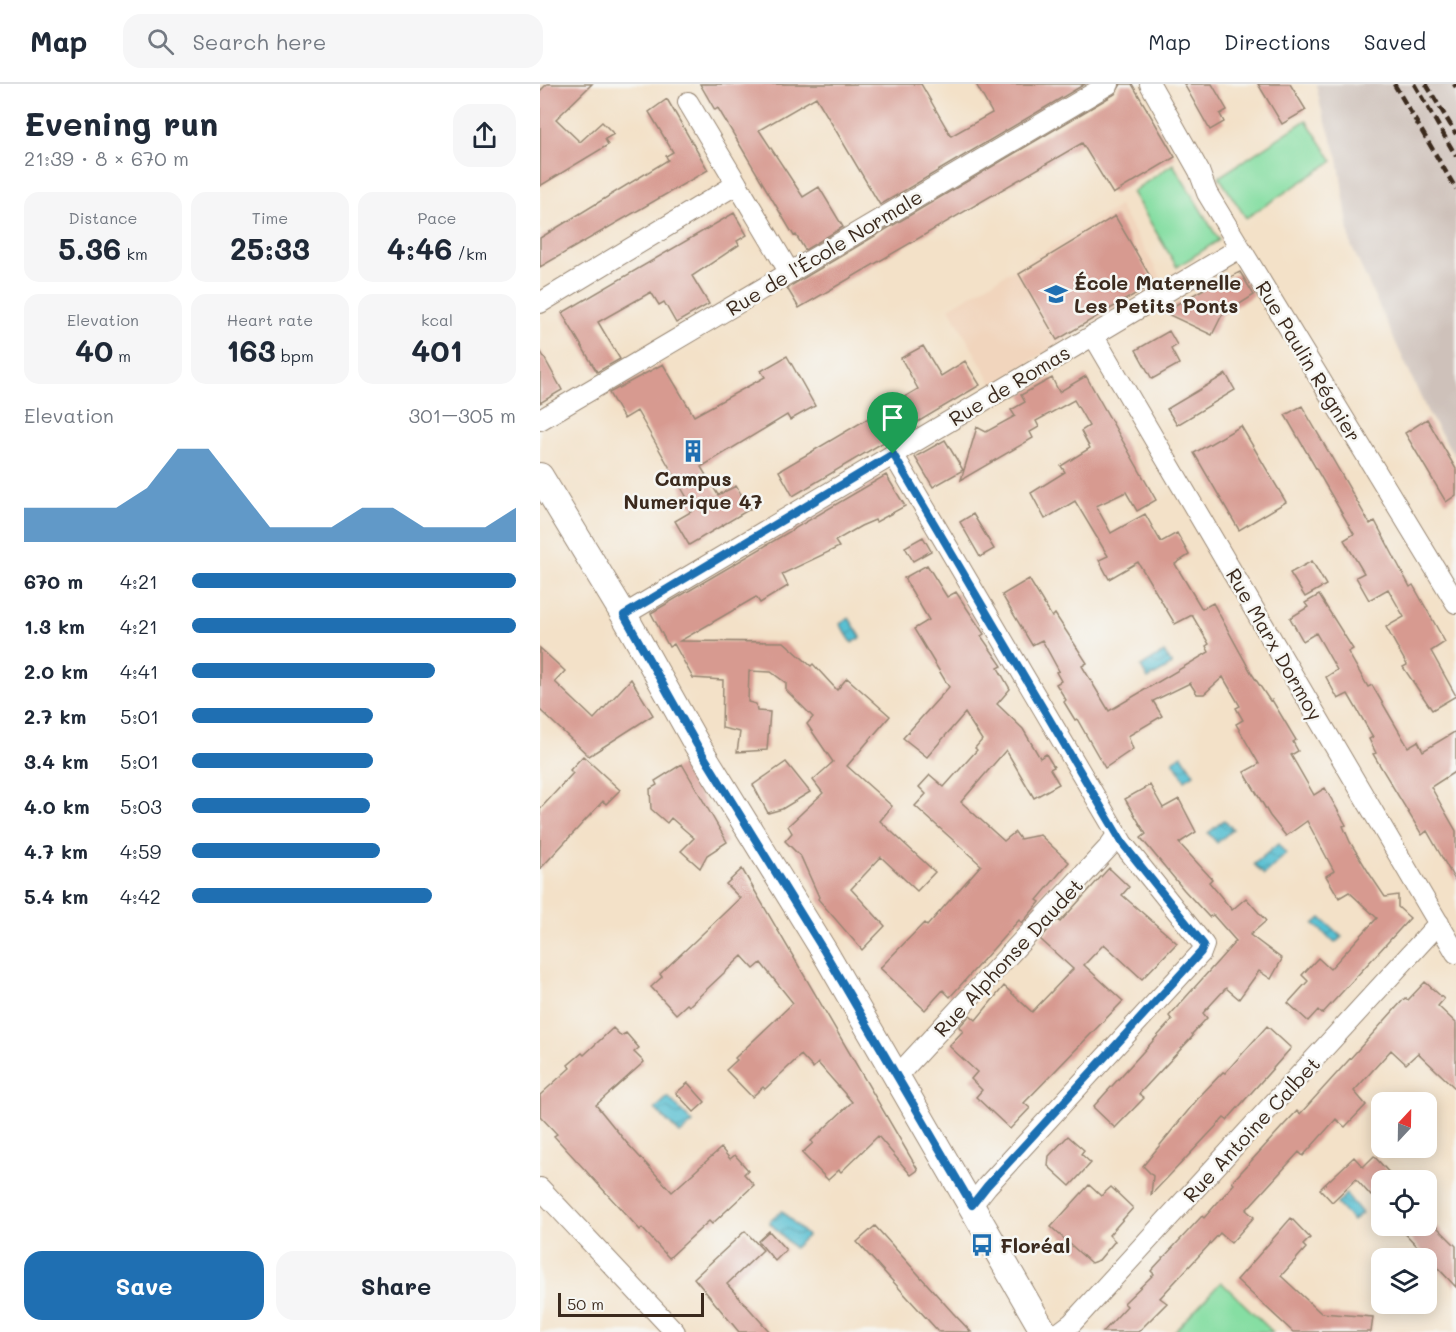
<!DOCTYPE html>
<meta charset="utf-8">
<style>
body{margin:0;font-family:Mali,sans-serif;background:#f6f6f7;color:#1f2937;height:100vh;display:flex;flex-direction:column;font-size:22px;white-space:nowrap}
*{box-sizing:border-box;margin:0}
p{font-size:20px;color:#747a83}
.icon{flex:none;width:33px;height:33px;fill:none;stroke:currentColor;stroke-width:2;stroke-linecap:round;stroke-linejoin:round}
.map{position:relative;flex:1;overflow:hidden}
.panel{display:flex;flex-direction:column;background:#fff;width:540px}
.panel>*{flex:none}
.needle{width:39px;rotate:22deg}
.tools{position:absolute;left:831px;top:1008px;display:grid;gap:12px}
.tools a{display:grid;place-items:center;width:66px;height:66px;border-radius:12px;background:#fff;box-shadow:0 3px 15px #0003;font-size:30px}
.scale{position:absolute;left:18px;bottom:15px;width:146px;box-sizing:border-box;padding-left:6px;border:3px solid #3b2a1e;border-top:0;font-size:16px;line-height:21px;white-space:nowrap;color:#3b2a1e;-webkit-text-stroke:4px #f6f6f2;paint-order:stroke}
.pin{position:absolute;display:grid;place-items:center;width:51px;height:51px;color:#fff;margin:-62px -26px;border-radius:50% 50% 50% 0;rotate:-45deg;box-shadow:0 0 6px #0007}
.pin .icon{rotate:45deg}
.round{display:grid;place-items:center;flex:none;width:63px;height:63px;border-radius:18px;background:#f6f6f7}
.overview{display:flex;align-items:center;justify-content:space-between;height:102px;padding:0 24px}
h1{font-size:33px;font-weight:800;line-height:45px}
.stats{display:grid;grid-template-columns:repeat(3,1fr);gap:9px;height:102px;padding:6px 24px}
.stats div{display:grid;align-content:center;border-radius:15px;background:#f6f6f7;text-align:center}
.stats b{font-size:30px;font-weight:800}
.stats small{font-size:16px;font-weight:400}
.stats p{font-size:16px}
.chart{height:168px;padding:12px 24px}
.chart p{display:flex;justify-content:space-between}
.chart svg{width:100%;height:108px;margin-top:6px;fill:#1f6fb2;opacity:.7}
.button{display:flex;gap:12px;margin-top:auto;padding:12px 24px}
.button a{flex:1;height:69px;border-radius:18px;background:#1f6fb2;color:#fff;font-size:24px;font-weight:800;line-height:69px;text-align:center}
.button a+a{background:#f6f6f7;color:#1f2937}
ul{padding:0 24px;list-style:none;font-size:20px}
li{display:grid;grid-template-columns:96px 72px 1fr;align-items:center;height:45px}
li i{height:15px;border-radius:8px;background:#1f6fb2}
header{display:flex;align-items:center;gap:36px;box-sizing:border-box;height:84px;padding:0 30px;background:#fff;border-bottom:2px solid #e0e1e3}
header strong{font-size:28px}
nav{display:flex;gap:33px;margin-inline-start:auto;font-size:21px}
.search{width:420px;height:54px;background:#f6f6f7;display:flex;align-items:center;gap:15px;box-sizing:border-box;padding:0 21px;border-radius:18px;color:#747a83;font-size:22px}
main{display:flex;flex:1;min-height:0}
.map>svg:first-child{display:block}
</style>
<header>
<strong>Map</strong>
<div class="search"><svg class="icon" aria-label="search" viewBox="0 0 24 24"><circle cx="10" cy="10" r="6"/><path d="M15 15l6 6"/></svg>Search here</div>
<nav><a>Map</a><a>Directions</a><a>Saved</a></nav>
</header>
<main>
<section class="panel">
<div class="overview"><div><h1>Evening run</h1><p>21:39 · 8 × 670 m</p></div><a class="round"><svg class="icon" aria-label="share" viewBox="0 0 24 24"><path d="M12 15V3M7 8l5-5 5 5M5 13v7h14v-7"/></svg></a></div>
<div class="stats">
<div><p>Distance</p><b>5.36<small> km</small></b></div>
<div><p>Time</p><b>25:33</b></div>
<div><p>Pace</p><b>4:46<small> /km</small></b></div>
</div>
<div class="stats">
<div><p>Elevation</p><b>40<small> m</small></b></div>
<div><p>Heart rate</p><b>163<small> bpm</small></b></div>
<div><p>kcal</p><b>401</b></div>
</div>
<div class="chart"><p><span>Elevation</span>301–305 m</p>
<svg viewBox="0 0 160 44" preserveAspectRatio="none"><path d="M0 44V30L10 30L20 30L30 30L40 22L50 6L60 6L70 22L80 38L90 38L100 38L110 30L120 30L130 38L140 38L150 38L160 30V44z"/></svg>
</div>
<ul>
<li><b>670 m</b>4:21<i style="width:100%"></i></li>
<li><b>1.3 km</b>4:21<i style="width:100%"></i></li>
<li><b>2.0 km</b>4:41<i style="width:75%"></i></li>
<li><b>2.7 km</b>5:01<i style="width:56%"></i></li>
<li><b>3.4 km</b>5:01<i style="width:56%"></i></li>
<li><b>4.0 km</b>5:03<i style="width:55%"></i></li>
<li><b>4.7 km</b>4:59<i style="width:58%"></i></li>
<li><b>5.4 km</b>4:42<i style="width:74%"></i></li>
</ul>
<div class="button"><a>Save</a><a>Share</a></div>
</section>
<div class="map">
<svg width="916" height="1248" viewBox="0 0 916 1248">
<defs>
<pattern id="water-waves" width="16" height="10" patternUnits="userSpaceOnUse" patternTransform="scale(1.5)"><rect width="16" height="10" fill="#56bfd2"/><path d="M0 5q4-4 8 0t8 0" fill="none" stroke="#489baa"/></pattern>
</defs>
<rect width="100%" height="100%" fill="#f6f6f2"/>
<filter id="ink" filterUnits="userSpaceOnUse"><feTurbulence type="fractalNoise" baseFrequency=".0167" numOctaves="2"/><feDisplacementMap in="SourceGraphic" scale="12" xChannelSelector="R" yChannelSelector="G"/><feConvolveMatrix kernelMatrix="1 2 1 2 8 2 1 2 1" color-interpolation-filters="sRGB"/></filter>
<filter id="wash" filterUnits="userSpaceOnUse"><feTurbulence type="fractalNoise" baseFrequency=".008" numOctaves="4" result="noise"/><feDisplacementMap in="SourceGraphic" scale="24" xChannelSelector="R" yChannelSelector="G"/><feGaussianBlur stdDeviation="1.35" result="paint"/><feColorMatrix in="noise" values="0 0 0 0 0 0 0 0 0 0 0 0 0 0 0 0 0 1.4 0 .05"/><feComposite in="paint" operator="in"/></filter>
<g filter="url(#wash)">
<rect width="100%" height="100%" fill="#f3e1c8"/>
<!-- built -->
<path fill="#f1d5bd" d="M579,122l43,73 -169,106 -44,-77z"/>
<!-- industrial -->
<path fill="#cec1ba" d="M776,0h140v374l-28,-45 -77,-168 -13,-87 -17,-50z"/>
<!-- green -->
<path fill="#86dea3" stroke="#608460" stroke-width="1.5" d="M766,36l27,41 -87,57 -27,-41z
M633,80l46,76 -42,27 -45,-75z
M681,1198l52,50h-99z"/>
<!-- water -->
<path fill="url(#water-waves)" stroke="#487478" stroke-width="1.5" d="M309,534l12,19 -9,6 -12,-19z
M624,568l8,13 -24,14 -7,-12z
M642,671l12,19 -9,6 -12,-19z
M684,736l9,9 -16,14 -9,-10z
M738,760l8,10 -22,21 -10,-11z
M781,834l21,19 -7,6 -21,-19z
M128,1013l25,26 -13,11 -25,-25z
M806,1110l16,19 -9,8 -16,-17z
M242,1127l25,25 -13,12 -25,-26z"/>
<g id="blocks">
<!-- building -->
<path fill="#d79a90" d="M7,0h45l-36,35 24,23 22,-20 12,12 -9,5 3,6 -68,41v-95z
M160,0h221l30,52 41,-23 -16,-29h109l-205,121 -64,-108 -57,33 44,67 16,-10 24,40 -38,23 -9,-15 -2,1 -76,-128 -3,2z
M581,0h11l43,73 -62,37 -31,-51 -283,165 -12,-20 328,-194z
M644,0h28l15,26 -7,4 4,8 -14,8z
M718,0h32l16,26 -24,14z
M127,15l41,71 -168,97v-29l128,-78 -2,-4 7,-4 -24,-40z
M194,129l13,22 -10,6 2,4 -47,31 17,28 -33,19 -12,-21 -5,3 -8,-13 -53,30 22,37 -23,13 -35,-59z
M575,132l39,67 -97,57 -38,-66z
M700,188l14,23 -32,20 -10,20 -49,-23 53,-30 1,2z
M629,247l8,14 -6,4 8,15 -27,15 -16,-29z
M383,262l18,30 24,-15 15,24 -187,111 -14,-25 139,-82 -17,-31z
M0,266l22,40 -22,13z
M247,272l28,50 -25,14 -3,-5 -86,52 17,28 18,-9 14,23 -61,36 -14,-24 19,-11 -57,-99 -13,8 -15,-26 54,-29 31,52 71,-39 -4,-6z
M686,290l9,16 -58,35 -10,-16z
M546,292l70,124 -19,11 -11,-19 -30,14 15,27 34,-19 16,28 16,-9 12,22 -14,9 27,45 11,-6 39,71 18,27 2,-1 24,40 -3,2 5,9 -7,4 23,40 11,-7 21,37 -3,1 7,16 19,31 16,24 13,-2v12l12,11 -88,96 -4,-4 -10,11 -20,-18 20,-22 -6,-6 16,-17 12,11 47,-51 -28,-26 -10,6 -13,-22 8,-5 -27,-50 -21,15 -16,-20 -26,-44 15,-8 -23,-40 7,-4 -7,-12 4,-2 -17,-29 -19,17h-7l-7,-11 -37,18 9,15 -34,20 5,13 -28,19 -28,-49 -2,1 -11,-18 2,-2 -10,-16 5,-3 -5,-9 3,-1 -17,-31 -10,5 -30,-50 27,-16 23,38 3,-3 32,49 -5,3 27,45 100,-59 -3,-6 3,-2 -17,-29 -17,9 -37,-62 -29,17 -10,-19 9,-4 -33,-55 -30,18 -14,-26 34,-21 -4,-6 29,-18 -9,-17 8,-5 -15,-26 -38,21 3,6 -9,5 3,6 -72,42 16,-53 9,5 29,-16 -4,-6 14,-8 -4,-7 31,-17 7,14z
M762,322l68,118 5,-3 35,66 3,-2 32,57 -14,9 25,45 -24,14 -29,-43 4,-2 -21,-38 18,-10 -16,-28 -19,11 -13,-23 8,-4 -20,-33 10,-6 -69,-119z
M887,335l29,50v26l-10,7 -41,-69z
M701,342l45,76 -47,28 -45,-77z
M405,356l18,30 -30,17 -18,-30z
M346,391l19,31 -29,16 -1,-2 -14,6 -26,15 4,6 -57,27 6,12 -28,17 -4,-6 -76,44 104,1 27,24 2,-2 24,26 10,-12 43,38 -43,50 45,40 -12,15 55,51 -18,19 -36,-34 -30,32 34,37 -23,24 -44,-51 1,-2 -18,-40 -16,-16 7,-8 -4,-7 35,-33 -10,-13 20,-18 -26,-38 6,-7 -27,-27v-7l-15,-11 -22,-1 -1,31 8,2 1,7 13,1 -3,38 -30,2 3,-20 -18,-4 1,-48 -30,-2 -19,-34 -5,3 -18,-34z
M433,430l21,35 -14,8 -20,-35z
M383,453l8,14 -18,10 -8,-14z
M772,477l14,24 -21,12 -15,-24z
M387,481l20,32 9,-5 28,42 -3,2 21,30 -4,2 12,21 -13,15 26,25 17,29 6,-4 8,13 -4,2 9,15 -25,14 -28,-48 -45,52 43,39 11,-9 5,7 20,-4 29,27 -32,38 3,2 -18,21 -3,-3 -69,77 -7,-7 -18,20 -45,-42 44,-45 3,3 54,-61 -66,-59 11,-12 -7,-7 11,-12 14,12 33,-37 -2,-2 7,-8 -17,-27 -38,44 -24,-19 46,-51 -35,-58 15,-9 -25,-42z
M779,511l34,54 -5,3 20,35 4,-2 36,62 10,-6 5,10 33,-20v40l-25,16 25,44v51l-29,-51 -5,4 -49,-81 3,-1 -7,-14 4,-2 -25,-43 -10,5 -12,-22 11,-7 -21,-37 -13,8 -13,-23 18,-11 -3,-4z
M0,564l25,23 -10,11 39,37 37,-40 22,36 -64,41 -49,-46z
M43,672l37,34 -14,14 -3,-3 -63,68v-60l33,-36 -3,-3z
M246,678l24,30 -28,17 -14,4 -15,-28z
M142,680l45,78 -20,13 -7,13 -19,-17 13,-13 -23,-20 -4,5 -16,-14 -1,-20 7,-4 -2,-4z
M610,701l13,23 16,-9 17,33 -17,11 33,36 -3,3 23,28 14,-12 20,23 -16,14 32,24 -11,20 -12,-8 -20,28 -13,-11 -23,25 4,5 -15,16 1,2 -54,58 5,4 -29,30 -22,-21 79,-87 -3,-4 67,-75 -23,-26 -4,2 -25,-27 -43,-52 5,-4 -21,-35z
M569,784l20,19 -7,8 55,48 -35,36 -38,-35 -20,21 39,36 -99,102 6,5 -20,21 -34,-32 6,-7 -11,-11 6,-7 -28,-26 14,-15 -4,-4 11,-12 6,5 28,-34 28,26 41,-43 -33,-30 18,-20 2,3z
M202,785l176,301 -7,5 -33,-39 -37,36 -2,-2 -11,10 -26,-27 11,-10 -2,-2 41,-39 -34,-39 -5,5 -12,-13 -36,34 -2,-2 -11,10 -26,-27 11,-10 -2,-2 58,-55 -32,-40 -7,6 -12,-13 -53,50 -2,-2 -11,10 -25,-27 11,-10 -2,-3 80,-76 -14,-14z
M885,898l19,17 -6,7 18,17v66l-38,-36 -12,11 -15,-14 -37,41 12,14 -21,22 -9,-8 -33,37 -4,-4 -53,58 8,7 -23,26 -11,-10 -60,65 7,5 -29,29h-35l24,-26 -3,-3 30,-29 -3,-3 51,-55 2,2 30,-34 -2,-2 50,-55 15,-16 3,3 105,-116 3,2z
M727,942l24,22 -64,72 -3,-2 -73,77 2,-19 -10,-10 57,-70 23,-24 2,1z
M73,944l8,8 5,-3 13,15 -5,4 10,10 -48,43 30,37 46,50 49,-44 9,11 5,-4 13,15 -4,4 10,11 -42,39 -3,-3 -40,37 -27,-30 -2,2 -86,-94 3,-2 -17,-18v-21l30,-27 -2,-3 14,-12 2,2z
M148,999l17,19 -11,10 -18,-19z
M528,1052l16,14 -3,4 10,9 -21,23 -22,-20 1,-10z
M834,1072l18,20 -5,4h-5v6l-11,10 -15,-17 -24,23 -12,-13 34,-32 9,10z
M549,1101l12,11 10,-9 22,21 -24,27 6,6 -16,19 -8,3 -40,-36z
M751,1134l19,20 -7,7 3,3 -25,28 40,37 52,4 -2,15h-78l-56,-52z
M335,1142l78,87 18,19h-32l-82,-90z
M858,1142h38l20,20v41z
M205,1147l18,19 -36,34 43,48h-31l-45,-54z
M229,1147l17,19 -11,11 -17,-20z"/>
</g>
</g>
<g filter="url(#ink)">
<use href="#blocks" fill-opacity="0" stroke="#978673" stroke-width="1.5"/>
<g fill="none" stroke-linecap="round" stroke-linejoin="round">
<!-- minor casing -->
<g stroke="#978673" stroke-width="22">
<path id="minor" d="M610,0l49,87 8,22 249,410
M148,18l49,82
M0,219l197,-119 53,89
M553,251l363,618
M0,336l569,-336
M353,370l230,390 81,101 -3,8 -214,233 -15,19
M84,531l616,-367
M356,993l212,-229 9,-13
M0,1104l135,144
M520,1248l12,-9 367,-400"/>
</g>
<!-- major casing -->
<g stroke="#978673" stroke-width="28">
<path id="major" d="M0,392l84,139 73,130 127,206 220,381"/>
</g>
<!-- minor -->
<use href="#minor" stroke="#fff" stroke-width="20"/>
<!-- major -->
<use href="#major" stroke="#fff" stroke-width="26"/>
<!-- rail -->
<path stroke="#3b2a1e" stroke-width="4.5" stroke-dasharray="9 4.5" stroke-linecap="butt" d="M854,0l62,105
M874,0l42,72
M886,0l30,50
M914,0l2,3"/>
</g>
</g>
<g fill="none" stroke-linecap="round" stroke-linejoin="round" filter="url(#ink)">
<!-- route casing -->
<g stroke="#fff" stroke-width="12">
<path id="route" d="M353,370l230,390 81,101 -3,7 -214,234 -15,19 -148,-254 -127,-206 -73,-130z"/>
</g>
<!-- route -->
<use href="#route" stroke="#1f6fb2" stroke-width="8"/>
</g>
<!-- icons -->
<defs>
<g id="school-bare" transform="scale(1.8)"><path d="M0-5L7-2L0 1L-7-2ZM-4 1L0 2.5L4 1V4Q0 6-4 4Z" fill="#1f6fb2" stroke="#f6f6f2" stroke-width="2.5" paint-order="stroke"/></g>
<g id="building-bare" transform="scale(1.8)"><path d="M-4-6H4V6H1V3H-1V6H-4ZM-2.5-4.3h1.7v1.8h-1.7ZM.8-4.3h1.7v1.8H.8ZM-2.5-1h1.7V.8h-1.7ZM.8-1h1.7V.8H.8Z" fill="#1f6fb2" stroke="#f6f6f2" stroke-width="2.5" paint-order="stroke"/></g>
<g id="bus-bare" transform="scale(1.8)"><path d="M-5-6H5V4H4V6H2V4H-2V6H-4V4H-5ZM-3.5-4V0h7V-4ZM-3.5 1.2v1.5H-2V1.2ZM2 1.2v1.5H3.5V1.2Z" fill="#1f6fb2" stroke="#f6f6f2" stroke-width="2.5" paint-order="stroke"/></g>
</defs>
<g fill-rule="evenodd">
<use href="#school-bare" x="516" y="210"/>
<use href="#building-bare" x="153" y="367"/>
<use href="#bus-bare" x="442" y="1161"/>
</g>
<g text-anchor="middle" dominant-baseline="central" stroke-width="5" stroke-linejoin="round" paint-order="stroke">
<!-- street labels -->
<g font-size="20" fill="#3b2a1e" stroke="#f6f6f2">
<text transform="translate(284 168) rotate(-31)">Rue de l'École Normale</text>
<text transform="translate(769 277) rotate(59)">Rue Paulin Régnier</text>
<text transform="translate(469 301) rotate(-31)">Rue de Romas</text>
<text transform="translate(735 560) rotate(60)">Rue Marx Dormoy</text>
<text transform="translate(468 873) rotate(-47)">Rue Alphonse Daudet</text>
<text transform="translate(711 1045) rotate(-47)">Rue Antoine Calbet</text>
</g>
<!-- poi labels -->
<g font-size="20" font-weight="bold" fill="#3b2a1e" stroke="#f6f6f2" text-anchor="start">
<text x="534" y="198">École Maternelle<tspan x="534" dy="23">Les Petits Ponts</tspan></text>
<text x="153" y="394" text-anchor="middle">Campus<tspan x="153" dy="23">Numerique 47</tspan></text>
<text x="460" y="1161">Floréal</text>
</g>
</g>
</svg>
<div class="tools">
<a><svg class="needle" viewBox="-14 -14 28 28"><path d="M0-13l5 13h-10z" fill="#e53935"/><path d="M0 13l5-13h-10z" fill="#747a83"/></svg></a>
<a><svg class="icon" aria-label="locate" viewBox="0 0 24 24"><circle cx="12" cy="12" r="6"/><path d="M12 2v4M12 18v4M2 12h4M18 12h4"/></svg></a>
<a><svg class="icon" aria-label="layers" viewBox="0 0 24 24"><path d="M12 4l9 5-9 5-9-5zM3 14l9 5 9-5"/></svg></a>
</div>
<div class="scale">50 m</div>
<div class="pin" style="left:353px;top:370px;background:#1e9e55"><svg class="icon" aria-label="arrive" viewBox="0 0 24 24"><path d="M6 21V4h12l-3 4 3 4H6"/></svg></div>
</div>
</main>
